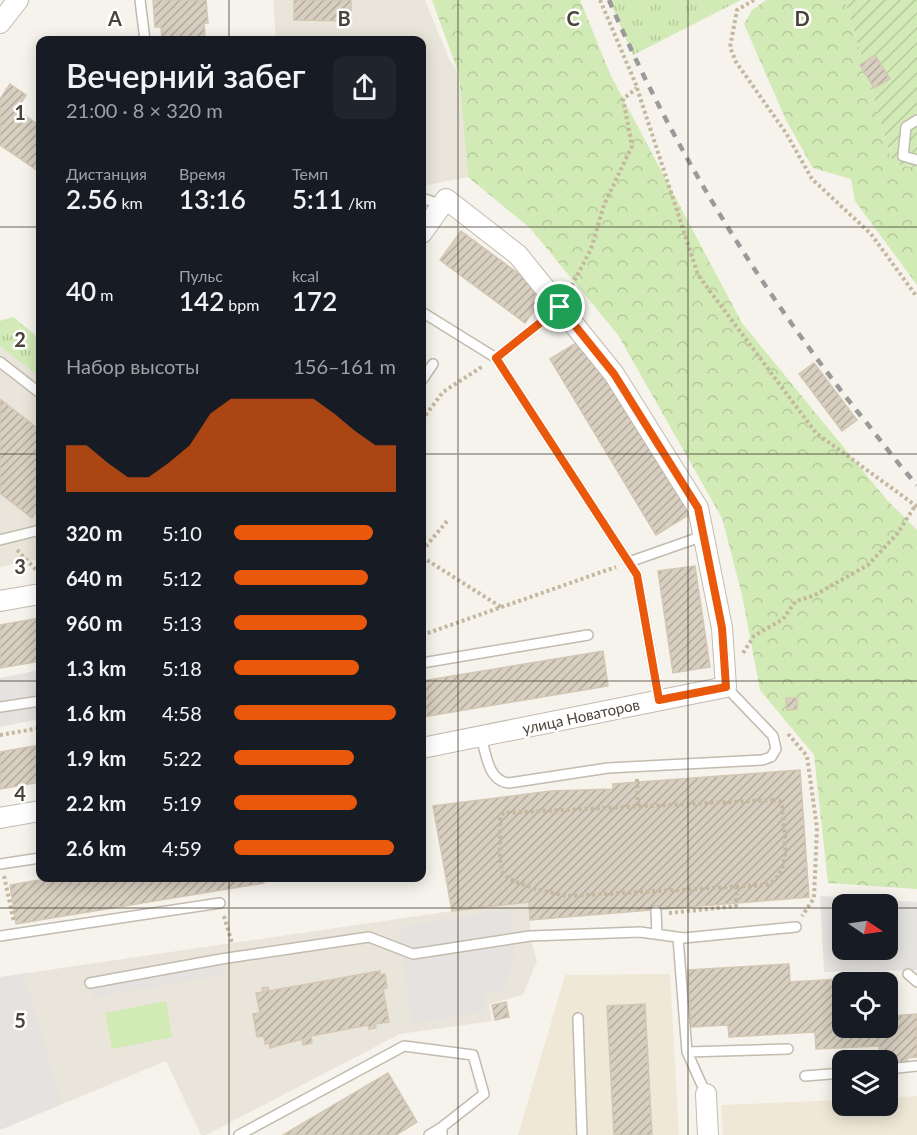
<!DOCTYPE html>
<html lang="ru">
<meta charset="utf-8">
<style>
body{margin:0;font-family:Lato,sans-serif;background:#20242c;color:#f1f3f6;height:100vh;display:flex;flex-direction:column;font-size:22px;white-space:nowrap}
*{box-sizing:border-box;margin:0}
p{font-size:20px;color:#9ea1a6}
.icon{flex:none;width:33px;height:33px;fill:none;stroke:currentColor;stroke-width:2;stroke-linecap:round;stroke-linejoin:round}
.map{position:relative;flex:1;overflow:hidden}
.side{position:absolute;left:36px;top:36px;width:390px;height:846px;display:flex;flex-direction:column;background:#171b24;border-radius:12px;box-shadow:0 3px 15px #0003}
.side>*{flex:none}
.needle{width:39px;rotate:103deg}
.fabs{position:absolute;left:832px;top:894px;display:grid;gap:12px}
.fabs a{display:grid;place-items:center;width:66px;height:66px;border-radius:12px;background:#171b24;box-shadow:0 3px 15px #0003;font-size:30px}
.pin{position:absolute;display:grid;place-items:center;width:51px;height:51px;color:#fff;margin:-26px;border:3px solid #fff;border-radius:50%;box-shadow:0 2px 6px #0007}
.round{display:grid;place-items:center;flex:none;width:63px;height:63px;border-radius:12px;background:#20242c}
.headline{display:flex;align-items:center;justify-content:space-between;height:102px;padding:0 30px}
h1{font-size:33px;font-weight:600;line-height:45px}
.figures{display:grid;grid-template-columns:repeat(3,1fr);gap:9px;height:102px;padding:6px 30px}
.figures div{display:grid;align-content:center}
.figures b{font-size:26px;font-weight:600}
.figures small{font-size:16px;font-weight:400}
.figures p{font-size:16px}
.chart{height:168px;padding:12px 30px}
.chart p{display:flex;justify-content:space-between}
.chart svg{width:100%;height:108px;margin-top:6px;fill:#ea580c;opacity:.7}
ul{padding:0 30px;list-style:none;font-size:20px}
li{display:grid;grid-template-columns:96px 72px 1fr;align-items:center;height:45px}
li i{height:15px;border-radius:8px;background:#ea580c}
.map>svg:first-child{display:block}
</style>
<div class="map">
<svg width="917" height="1135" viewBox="0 0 917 1135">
<defs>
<pattern id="forest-crowns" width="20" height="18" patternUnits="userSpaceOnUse" patternTransform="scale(1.5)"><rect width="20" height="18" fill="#d2eab5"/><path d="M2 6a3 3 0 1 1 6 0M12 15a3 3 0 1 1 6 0" fill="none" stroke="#b6ca9c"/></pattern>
<pattern id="park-tufts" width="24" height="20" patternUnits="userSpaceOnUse" patternTransform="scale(1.5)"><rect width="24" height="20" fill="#d2eab5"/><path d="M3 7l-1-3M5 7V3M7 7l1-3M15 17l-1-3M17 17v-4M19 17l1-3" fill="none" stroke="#b6ca9c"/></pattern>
<pattern id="garden-furrows" width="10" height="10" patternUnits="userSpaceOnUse" patternTransform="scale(1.5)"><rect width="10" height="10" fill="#d2eab5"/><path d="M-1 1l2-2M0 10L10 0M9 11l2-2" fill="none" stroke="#b6ca9c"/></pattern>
<pattern id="building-hatch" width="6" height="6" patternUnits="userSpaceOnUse" patternTransform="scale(1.5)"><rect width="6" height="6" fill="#d8cfc1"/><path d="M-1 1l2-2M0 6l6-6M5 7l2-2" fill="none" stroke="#b1aa9e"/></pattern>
</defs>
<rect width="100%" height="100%" fill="#f6f3ec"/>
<!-- residential -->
<path fill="#eae5da" d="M273,0h152l24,59 10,15 9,103 -46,9v-146h-146z
M13,317l27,22v220l-40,8v-246z
M800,770l9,127 -279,23v16l7,25 -14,34 -34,9 3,17 -92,13 -194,101h-5l-35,-74 -166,69v-153l452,-66 99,-120 62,-2v-5z"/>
<!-- education -->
<path fill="#efe8d6" d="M670,974l9,161h-161l47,-160z
M917,1096v39h-194l-2,-30 122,-5v6h45v-8z"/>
<!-- grass -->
<path fill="#d2eab5" d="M166,1001l6,36 -60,12 -7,-36z"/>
<!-- forest -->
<path fill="url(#forest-crowns)" d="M432,0h148l31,76 131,247 144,176 31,31v359l-89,-6 -14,-128 -54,-65 -18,-95 -20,-77 -104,-183 -88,-107 -62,-51 -9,-103z
M766,0h79l48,164 24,4v117l-62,-84 -4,-22 -38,-11 -27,-48 -42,-96 8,-14z"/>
<!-- park -->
<path fill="url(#park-tufts)" d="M609,0h132l-108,55z
M13,317l27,22v38l-40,-31v-25z"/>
<!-- garden -->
<path fill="url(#garden-furrows)" d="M845,0h72v168l-24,-4z"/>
<!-- parking -->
<path fill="#e5e3e0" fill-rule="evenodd" d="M40,670v49l-40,8v-49z
M820,896l97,6v68l-93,2zM843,904h45v46h-45z
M512,909l3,47 -11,34 -21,5 3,17 -74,12 -14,-97z
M221,959l3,16 -131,23 -3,-15z
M24,974l38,130 -62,26v-153z"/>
<!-- building -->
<path fill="url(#building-hatch)" stroke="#d3c7b4" stroke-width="1.5" d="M153,0h53l2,23h-4l1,17h-43l-1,-13h-6z
M294,0h57v21l-57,-1z
M875,55l15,24 -16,9 -14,-23z
M10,84l16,11 -9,15 23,16v46l-40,-27v-46z
M461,231l85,63 -21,29 -85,-63z
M584,338l106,176 -34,21 -106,-176z
M814,363l43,57 -15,11 -43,-57z
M0,399l40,31v76l-8,12 -32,-25z
M695,566l15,101 -37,6 -15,-102z
M40,618v43l-40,7v-43z
M603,651l5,35 -186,31v-36z
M786,698h11v11l-10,1z
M40,745v37l-40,7v-37z
M800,770l9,127 -279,23 -1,-18 -77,9 -19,-105 118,-15 62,-2v-5z
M51,878h212l1,5 -248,41 -6,-39z
M789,964l1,18 86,-5v5h-33v46h45v-12l29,-2v43l-10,1 1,4 -20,1 -3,-4h-5l-1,-13 -63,3 -1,-17 -86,5 -1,-12 -37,2 -3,-57z
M380,971v4l5,-1 2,14 -4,1 6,33 -14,2 1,4 -7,1 -1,-4 -57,11 1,7 -9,2 -1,-6 -32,9 -1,-5 -4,1 -1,-8 -7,1 -4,-23 7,-1 -4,-20 7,-1 -1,-4 6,-1 1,4z
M506,1002l3,15 -14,3 -3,-15z
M645,1004l7,131h-38l-7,-129z
M388,1073l29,49 -21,13h-113z"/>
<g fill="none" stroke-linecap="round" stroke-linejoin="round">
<!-- service casing -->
<g stroke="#c2bbae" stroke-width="12">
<path id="service" d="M140,0l5,40
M917,120l-11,7 -3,29 14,4
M422,198l20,7
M422,312l74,46 141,217 22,125
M496,358l64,-51
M0,362l40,31
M422,380l11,-16
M0,540l40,-10
M629,562l74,-26
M422,663l166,-28
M0,707l40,-6
M481,736c5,18 7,45 28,47l99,-15 154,-8 9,-3 5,-8 -3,-13 -47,-49
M0,864l40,-6
M656,911l1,22
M0,936l220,-33
M678,938l9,114 19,42
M908,974l9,8
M90,983l131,-24 148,-22 44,17 117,-18 110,-4 44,6 112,-11
M578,1018l4,117
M687,1052l101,-3
M888,1069l29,-3
M805,1076l38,-3
M239,1135l165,-89 69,9 11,39 -42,33
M429,1135l13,-8v8"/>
</g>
<!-- minor casing -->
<g stroke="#c2bbae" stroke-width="22">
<path id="minor" d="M0,23l18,-23
M422,233l24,-34 72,56 96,119 84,134 24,120 4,59 -304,61
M0,601l40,-7
M0,818l40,-7
M706,1094l2,41"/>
</g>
<!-- path -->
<path stroke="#c4b79f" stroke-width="4" stroke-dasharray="3 3" stroke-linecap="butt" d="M600,0l37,87
M754,0l-17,10 -7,37 6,15 50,71 26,46 59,55 46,63
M637,88l61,187 118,158 99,72 2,4
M569,291l22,-42 13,-44 28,-59 -9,-47 14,-11
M422,420l21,-28 40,-26
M17,550l23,24
M422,551l26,-31
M422,557l79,50
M422,635l194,-68
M743,653l11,-17 29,-17 13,-18 17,-5 55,-31 29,-31 18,-28
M788,734l19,22 10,72 -3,70 -12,18
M0,735l40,-7
M637,779l1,27
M773,800l7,1 2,5c1,26 13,66 -16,79l-198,11c-12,-2 -62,-12 -66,-25 -4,-15 -1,-36 -2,-52l3,-6z
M4,876l10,46
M669,913l67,-7v-19
M224,916l8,27"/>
<!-- service -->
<use href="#service" stroke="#fff" stroke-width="9"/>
<!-- minor -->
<use href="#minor" stroke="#fff" stroke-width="20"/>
<!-- rail -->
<path stroke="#9a9a9a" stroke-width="4.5" stroke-dasharray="8 8" stroke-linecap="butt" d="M609,0c63,147 149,286 248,411 20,24 39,51 60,74"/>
</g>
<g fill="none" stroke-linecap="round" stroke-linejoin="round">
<!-- route casing -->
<g stroke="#fff" stroke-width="12">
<path id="route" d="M560,307l54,67 84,134 24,120 4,59 -67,13 -22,-125 -141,-217z"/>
</g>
<!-- route -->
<use href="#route" stroke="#ea580c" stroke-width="8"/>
</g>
<!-- grid -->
<path fill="none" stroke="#4b4439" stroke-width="1.5" stroke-opacity="0.55" d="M229,0v40M458,0v1135M688,0v1135M0,227h40M422,227h495M0,454h40M422,454h495M0,681h40M422,681h495M229,878v257M0,908h843M888,908h29"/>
<g text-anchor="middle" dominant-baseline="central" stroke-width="5" stroke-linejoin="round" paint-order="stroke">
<!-- street labels -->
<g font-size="15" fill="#4b4439" stroke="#fff">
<text transform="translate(581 716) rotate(-12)">улица Новаторов</text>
</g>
</g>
<g font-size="20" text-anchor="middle" font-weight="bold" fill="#4b4439" stroke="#fff" stroke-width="5" stroke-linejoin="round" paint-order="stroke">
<text x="115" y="26">A</text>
<text x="344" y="26">B</text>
<text x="573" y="26">C</text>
<text x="802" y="26">D</text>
<text x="20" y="120">1</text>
<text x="20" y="347">2</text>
<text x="20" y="574">3</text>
<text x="20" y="801">4</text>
<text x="20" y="1028">5</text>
</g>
</svg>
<div class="fabs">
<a><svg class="needle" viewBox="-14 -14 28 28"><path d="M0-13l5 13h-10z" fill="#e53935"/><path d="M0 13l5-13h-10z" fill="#9ea1a6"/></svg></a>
<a><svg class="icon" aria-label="locate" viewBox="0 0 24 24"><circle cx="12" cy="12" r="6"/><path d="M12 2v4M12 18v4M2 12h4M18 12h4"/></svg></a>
<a><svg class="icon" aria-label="layers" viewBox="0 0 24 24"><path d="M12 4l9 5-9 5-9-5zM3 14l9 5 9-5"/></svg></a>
</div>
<div class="pin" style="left:560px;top:307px;background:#1e9e55"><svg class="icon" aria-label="arrive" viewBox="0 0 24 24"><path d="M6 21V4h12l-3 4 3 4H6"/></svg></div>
<section class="side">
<div class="headline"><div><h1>Вечерний забег</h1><p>21:00 · 8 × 320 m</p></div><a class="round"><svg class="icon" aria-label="share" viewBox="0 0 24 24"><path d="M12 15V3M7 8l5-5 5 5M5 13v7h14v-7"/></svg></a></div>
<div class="figures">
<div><p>Дистанция</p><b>2.56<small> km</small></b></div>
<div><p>Время</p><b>13:16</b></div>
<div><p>Темп</p><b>5:11<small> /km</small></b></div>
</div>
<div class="figures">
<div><b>40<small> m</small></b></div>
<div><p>Пульс</p><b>142<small> bpm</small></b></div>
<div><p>kcal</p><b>172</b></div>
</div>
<div class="chart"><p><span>Набор высоты</span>156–161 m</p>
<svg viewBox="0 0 160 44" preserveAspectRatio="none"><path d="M0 44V25L10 25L20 32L30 38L40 38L50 32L60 25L70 12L80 6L90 6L100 6L110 6L120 6L130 12L140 19L150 25L160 25V44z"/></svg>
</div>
<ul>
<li><b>320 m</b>5:10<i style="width:86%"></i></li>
<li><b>640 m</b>5:12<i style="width:83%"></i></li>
<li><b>960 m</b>5:13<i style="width:82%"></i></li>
<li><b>1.3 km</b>5:18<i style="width:77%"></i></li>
<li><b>1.6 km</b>4:58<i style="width:100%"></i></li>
<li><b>1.9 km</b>5:22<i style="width:74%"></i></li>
<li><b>2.2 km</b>5:19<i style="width:76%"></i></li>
<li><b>2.6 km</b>4:59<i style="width:99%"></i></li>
</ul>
</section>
</div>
